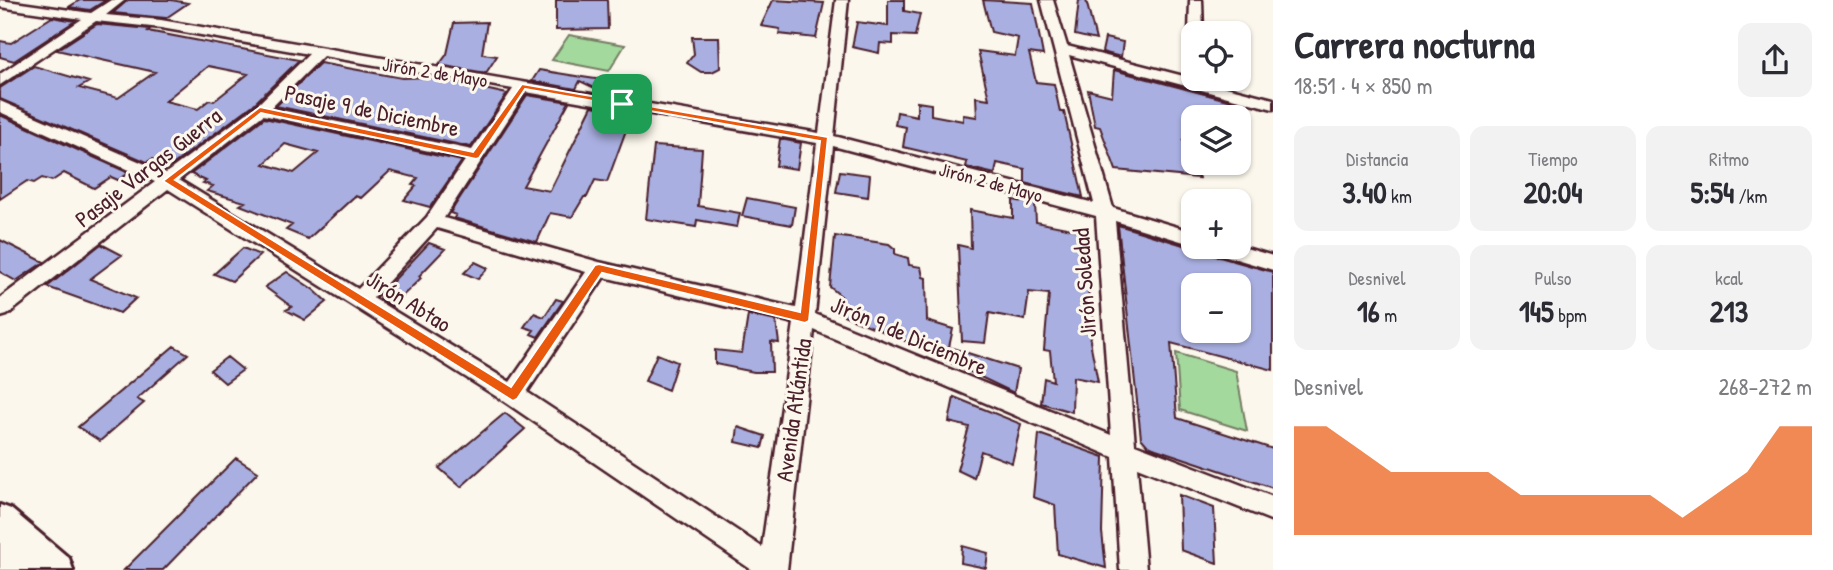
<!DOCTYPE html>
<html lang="es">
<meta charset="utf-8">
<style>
body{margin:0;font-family:"Patrick Hand",sans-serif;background:#f2f2f3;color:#2b2b33;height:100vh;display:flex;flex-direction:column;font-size:26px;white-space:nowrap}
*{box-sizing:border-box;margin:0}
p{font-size:23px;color:#7c7c81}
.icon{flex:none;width:38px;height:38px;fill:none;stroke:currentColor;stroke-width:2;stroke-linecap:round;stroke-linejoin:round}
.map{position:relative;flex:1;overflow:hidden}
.details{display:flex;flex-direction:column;background:#fff;width:560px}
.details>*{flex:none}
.fabs{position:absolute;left:1181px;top:21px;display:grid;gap:14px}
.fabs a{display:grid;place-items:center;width:70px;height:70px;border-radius:14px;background:#fff;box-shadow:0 2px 5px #0004;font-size:35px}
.pin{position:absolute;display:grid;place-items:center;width:60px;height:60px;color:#fff;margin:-30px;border-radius:14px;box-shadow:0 4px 10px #0006}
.round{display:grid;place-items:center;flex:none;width:74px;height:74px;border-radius:14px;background:#f2f2f3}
.overview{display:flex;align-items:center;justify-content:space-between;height:119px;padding:0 21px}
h1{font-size:38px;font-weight:700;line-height:52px}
.figures{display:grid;grid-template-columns:repeat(3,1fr);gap:10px;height:119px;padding:7px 21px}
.figures div{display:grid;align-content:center;border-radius:14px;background:#f2f2f3;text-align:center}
.figures b{font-size:30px;font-weight:700}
.figures small{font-size:19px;font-weight:400}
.figures p{font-size:19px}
.chart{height:196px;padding:14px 21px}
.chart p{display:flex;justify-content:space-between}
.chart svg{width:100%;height:126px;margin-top:7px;fill:#ea580c;opacity:.7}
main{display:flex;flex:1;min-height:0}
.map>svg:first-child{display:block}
</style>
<main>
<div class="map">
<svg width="1273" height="570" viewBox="0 0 1273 570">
<rect width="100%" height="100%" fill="#fbf7ec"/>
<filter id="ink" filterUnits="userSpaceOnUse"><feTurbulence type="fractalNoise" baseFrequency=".0143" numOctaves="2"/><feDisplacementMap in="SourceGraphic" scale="14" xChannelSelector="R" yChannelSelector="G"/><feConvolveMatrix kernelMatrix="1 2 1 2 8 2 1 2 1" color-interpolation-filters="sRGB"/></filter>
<g filter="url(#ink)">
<!-- green -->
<path fill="#a3d99d" stroke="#767c64" stroke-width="2" d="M569,35l56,10 -16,26 -57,-11z
M1176,353l60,18 11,60 -67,-21z"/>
<!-- building -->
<path fill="#a9b0e1" stroke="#4a1f2b" stroke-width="2" fill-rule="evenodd" d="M80,0h26l-16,10 -21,-3z
M128,0h43l17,3 -22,15 -53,-5z
M556,0h51l1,29 -52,1z
M773,0l51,3 -8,35 -37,-4 1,-5 -19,-3z
M888,0h16v11l16,3 -5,22 -22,-1v9l-13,-1 -1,10 -27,-6 5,-25 31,4z
M983,0l50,3 10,52 -14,-2 7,29 18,2 6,28h4l19,85 -58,-14v-14l-28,-6 -2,11 -29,-7 1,-5 -64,-15 3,-20 -11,-2 2,-13 20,4v-14l14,2v11l32,6v-6l14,2 -1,-20 13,2 -11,-48 37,5 3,-18 -27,-6z
M1079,0h7l10,40 -21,-5z
M52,17l23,4 -61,40 -14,-4v-16l11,2z
M487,22l-5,32 15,2 -11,17 -47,-8 8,-11 7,-31z
M97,24l53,5 -2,2 151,29 -46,45 -82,61 -19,-7 -5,3 -147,-63v-11l34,-22 55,16 -10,6 39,10 37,-26 -98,-22zM208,66l40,8 -34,27 -5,-1 -11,9 -33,-8z
M692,37h27l1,31 -8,4h-11l-14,-9 7,-9z
M1105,38l18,4 -2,15 -19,-5z
M320,63l82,15 28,-1 77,17 -36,53 -195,-41z
M539,70l43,7 54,8 -6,13 -32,-6 1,-2 -19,-9 -4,8 -44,-8z
M1114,70l117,31 1,16h-38v25l-11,-2 16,38 -83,-8 -16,-43 -5,-1 -7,-36 24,6z
M527,95l42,7 -46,84 27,5 42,-85 40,8 -25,68 -12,-2 -8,17h-3l-12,20 -22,-4 -13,29 -83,-24 2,-3 -6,-2z
M0,115l129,58 -11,7 -7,-3 -17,11 -30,-15 -12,8 -10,-3 -8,5 -7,-2 -27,18z
M264,118l198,43 -32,46 -26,-7 12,-14 -4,-1 6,-7 -28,-7 -29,27 -6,-2 -47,43 -22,-9 6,-5 -52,-20 5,-3 -38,-11 6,-5 -10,-3 3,-2 -15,-7zM285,144l33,9 -24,20 -30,-9z
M780,139l21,4 -4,26 -21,-3z
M654,146l48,3 -4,57 42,7 -3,14 -40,-7 -1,7 -50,-8z
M840,171l30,4 -2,22 -32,-5z
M747,198l48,9 -3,18 -50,-9z
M1013,200l22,4 1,18 46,9 3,16 -6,-1 15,76 -4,19 8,41 -25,-5 -1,35 -31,-9 3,-25 9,3 -3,-30 -6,-1 5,-56 -20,-2 -4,28 -36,-7 -4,30 -23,-2 -4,-96 13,3 -1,-38 43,8z
M1118,225l75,23h15l4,7 61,17v98l-102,-27 6,75 96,31v39l-117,-39 -8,-3 -7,-8zM1194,285h45v46h-45z
M835,236l54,8 6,5v5l13,4 1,7 12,2 2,10 3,1 1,43 26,8 -4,18 69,22 -4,24 -115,-55 -63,-26 6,-15 -12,-10z
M0,240l44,22 -28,19 -16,-9z
M429,243l16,6 -26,27 2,2 -29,28 -13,-7 1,-4z
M101,244l21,11 -32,24 46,19 -16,15 -73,-26z
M243,248l17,7 -28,26 -18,-7z
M475,262l13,6 -10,11 -14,-6z
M287,272l27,18 13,12 -22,18 -19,-10 6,-3 -27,-20z
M556,299l7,2 -25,36 -7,-3 3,-4 -10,-3 10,-14 10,4z
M748,315l28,6 3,22 -8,-1 1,30h-18l-39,-8v-14l27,3z
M174,346l14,8 -51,45 7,4 -44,38 -22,-14z
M657,354l20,8 -9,28 -23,-9z
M227,357l16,13 -18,13 -15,-13z
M954,397l67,27 -9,39 -31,-12 -7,27 -17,-8 12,-43 -20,-5z
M505,413l20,16 -64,58 -22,-19z
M738,427l27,9 -3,12 -26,-6z
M1039,434l65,23 -2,75 4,36 -48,-14 -3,-49 -22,-8z
M236,458l22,14 -95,98h-39z
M1179,495l35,13 3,55 -36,-13z
M962,546l26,7 -2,15 -25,-5z"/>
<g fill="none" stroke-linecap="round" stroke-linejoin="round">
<!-- minor casing -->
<g stroke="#4a1f2b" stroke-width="5">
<path id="minor" d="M0,0l91,13 20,-13h14l-19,15 55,5 658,113 17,-133h12l-14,136 260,67 -53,-203h12l14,46 206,53v10l-204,-54 44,153 81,24v13l-79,-24 20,223 138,53v24l-136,-54 9,103h-26l-7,-113 -299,-127 -27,240h-35l-247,-168 -337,-213 -161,126 -7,2v-19l155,-116 -155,-70v-11l166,72 89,-66 54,-53 -148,-26 -65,-7 -96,64v-11l82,-55 -82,-12zM323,56l190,33 -41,61 -201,-42zM526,92l291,51 -21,165 -197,-46 -155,-44zM263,115l203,44 -39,58 -69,72 -179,-109zM833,146l263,70 15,219 -296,-121zM437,228l149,44 -76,110 -137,-84zM604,277l190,46 -32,224 -235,-155z
M1190,0h12l1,33h-9v3l-5,-3z
M1239,246l34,10v14l-60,-18 -3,-5z"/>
</g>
<!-- major casing -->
<g stroke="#4a1f2b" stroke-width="6">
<path id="major" d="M0,505l11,4 58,49 4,12h-73z"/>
</g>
<!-- minor -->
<use href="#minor" fill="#fbf7ec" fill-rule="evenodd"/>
<!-- major -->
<use href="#major" fill="#fbf7ec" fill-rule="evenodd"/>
</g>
</g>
<!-- route -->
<path fill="#ea580c" stroke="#fff" stroke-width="2" fill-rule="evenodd" d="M522,84l306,53 -19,184 -4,2 -203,-50 -85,126 -4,2 -350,-220 97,-74 213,45zM525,89l295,52 -20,171 -201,-48 -4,1 -84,122 -336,-207 86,-67 215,46 3,-1z"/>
<g text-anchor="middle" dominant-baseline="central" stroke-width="6" stroke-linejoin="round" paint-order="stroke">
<!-- far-street labels -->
<g font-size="19" fill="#4a1f2b" stroke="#fbf7ec">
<text transform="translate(435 72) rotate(9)">Jirón 2 de Mayo</text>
<text transform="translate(991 182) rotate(15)">Jirón 2 de Mayo</text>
</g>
<!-- street labels -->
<g font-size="23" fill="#4a1f2b" stroke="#fbf7ec">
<text transform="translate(372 110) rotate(12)">Pasaje 9 de Diciembre</text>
<text transform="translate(148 167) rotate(-38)">Pasaje Vargas Guerra</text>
<text transform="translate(1084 283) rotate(-94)">Jirón Soledad</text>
<text transform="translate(409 301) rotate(32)">Jirón Abtao</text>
<text transform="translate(909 335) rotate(23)">Jirón 9 de Diciembre</text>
<text transform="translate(793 410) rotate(-82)">Avenida Atlántida</text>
</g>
</g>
</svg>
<div class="fabs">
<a><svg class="icon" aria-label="locate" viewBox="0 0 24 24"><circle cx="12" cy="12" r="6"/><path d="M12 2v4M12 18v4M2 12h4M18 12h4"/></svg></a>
<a><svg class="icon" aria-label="layers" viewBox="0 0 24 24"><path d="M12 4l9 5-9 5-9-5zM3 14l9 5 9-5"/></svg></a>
<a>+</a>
<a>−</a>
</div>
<div class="pin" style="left:622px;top:104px;background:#1e9e55"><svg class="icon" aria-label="arrive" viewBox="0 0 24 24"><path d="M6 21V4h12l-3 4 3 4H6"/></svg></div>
</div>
<section class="details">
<div class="overview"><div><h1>Carrera nocturna</h1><p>18:51 · 4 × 850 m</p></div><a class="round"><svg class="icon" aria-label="share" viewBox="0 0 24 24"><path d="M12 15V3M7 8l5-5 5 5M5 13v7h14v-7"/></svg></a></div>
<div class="figures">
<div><p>Distancia</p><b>3.40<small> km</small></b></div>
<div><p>Tiempo</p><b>20:04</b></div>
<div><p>Ritmo</p><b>5:54<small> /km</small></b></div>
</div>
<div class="figures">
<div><p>Desnivel</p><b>16<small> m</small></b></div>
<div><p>Pulso</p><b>145<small> bpm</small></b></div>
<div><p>kcal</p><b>213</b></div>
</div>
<div class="chart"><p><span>Desnivel</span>268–272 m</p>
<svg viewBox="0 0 160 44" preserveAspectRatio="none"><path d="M0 44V6L10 6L20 14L30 22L40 22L50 22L60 22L70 30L80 30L90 30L100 30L110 30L120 38L130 30L140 22L150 6L160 6V44z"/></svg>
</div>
</section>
</main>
